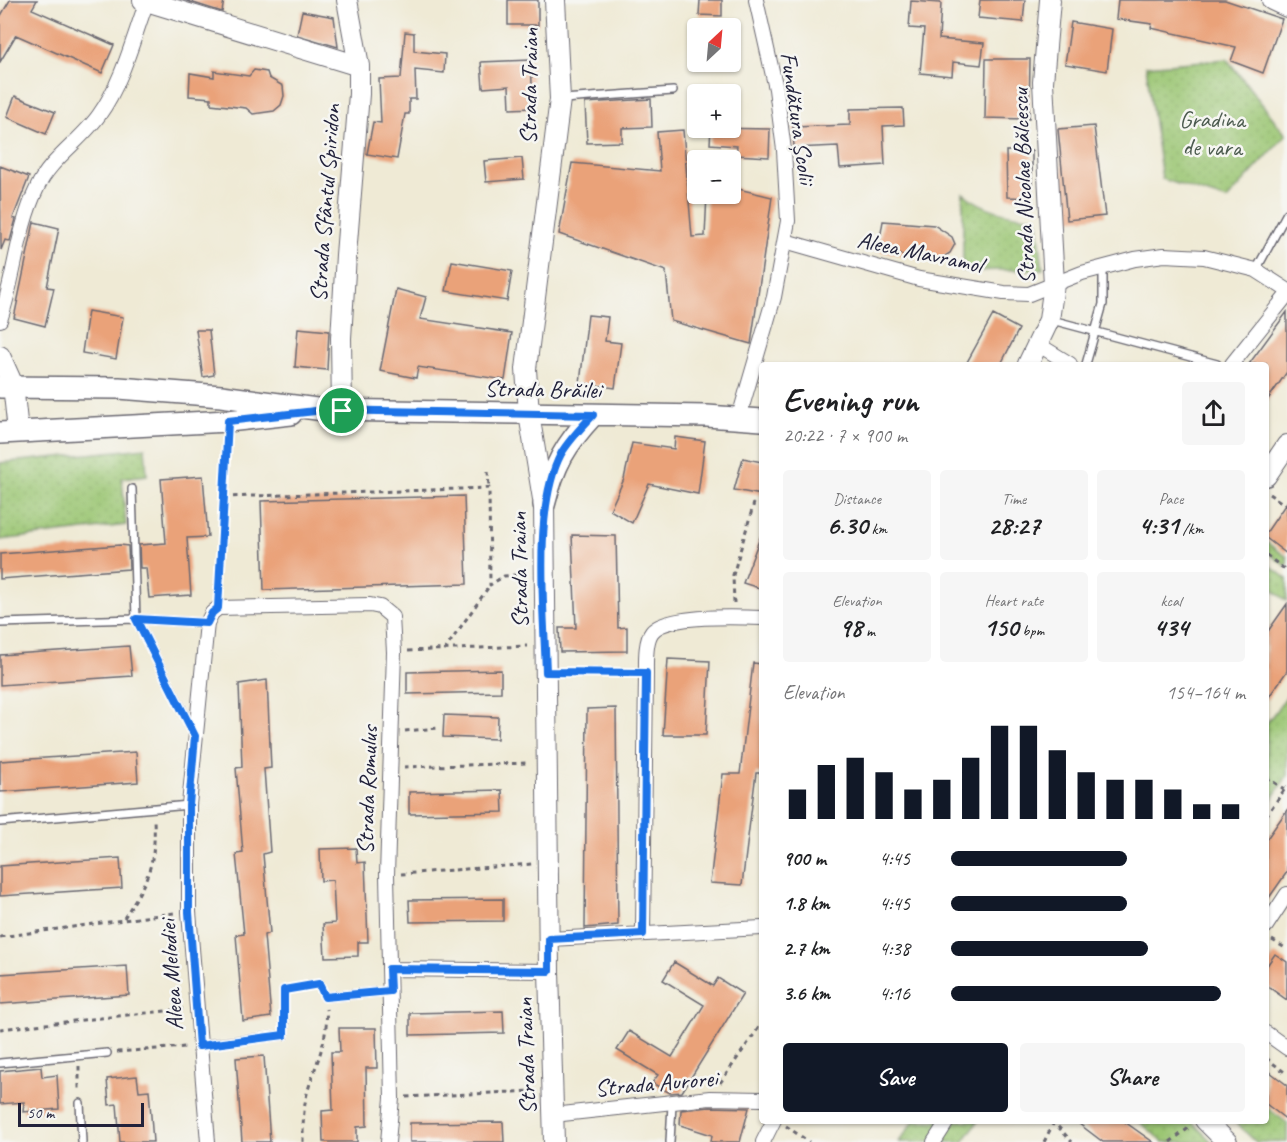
<!DOCTYPE html>
<meta charset="utf-8">
<style>
body{margin:0;font-family:Caveat,sans-serif;background:#f6f6f6;color:#202124;height:100vh;display:flex;flex-direction:column;font-size:22px;white-space:nowrap}
*{box-sizing:border-box;margin:0}
p{font-size:20px;color:#757577}
.icon{flex:none;width:33px;height:33px;fill:none;stroke:currentColor;stroke-width:2;stroke-linecap:round;stroke-linejoin:round}
.map{position:relative;flex:1;overflow:hidden}
.panel{position:absolute;left:759px;top:362px;width:510px;height:762px;display:flex;flex-direction:column;background:#fff;border-radius:6px;box-shadow:0 2px 4px #0004}
.panel>*{flex:none}
.needle{width:39px;rotate:26deg}
.tools{position:absolute;left:687px;top:18px;display:grid;gap:12px}
.tools a{display:grid;place-items:center;width:54px;height:54px;border-radius:6px;background:#fff;box-shadow:0 2px 4px #0004;font-size:30px}
.scale{position:absolute;left:18px;bottom:15px;width:126px;box-sizing:border-box;padding-left:6px;border:3px solid #22223b;border-top:0;font-size:16px;line-height:21px;white-space:nowrap;color:#22223b;-webkit-text-stroke:4px #f6f6f2;paint-order:stroke}
.pin{position:absolute;display:grid;place-items:center;width:51px;height:51px;color:#fff;margin:-26px;border:3px solid #fff;border-radius:50%;box-shadow:0 2px 6px #0007}
.round{display:grid;place-items:center;flex:none;width:63px;height:63px;border-radius:6px;background:#f6f6f6}
.headline{display:flex;align-items:center;justify-content:space-between;height:102px;padding:0 24px}
h1{font-size:33px;font-weight:700;line-height:45px}
.figures{display:grid;grid-template-columns:repeat(3,1fr);gap:9px;height:102px;padding:6px 24px}
.figures div{display:grid;align-content:center;border-radius:6px;background:#f6f6f6;text-align:center}
.figures b{font-size:26px;font-weight:700}
.figures small{font-size:16px;font-weight:400}
.figures p{font-size:16px}
.chart{height:168px;padding:12px 24px}
.chart p{display:flex;justify-content:space-between}
.chart svg{width:100%;height:108px;margin-top:6px;stroke:#111827;stroke-width:6}
.cta{display:flex;gap:12px;margin-top:auto;padding:12px 24px}
.cta a{flex:1;height:69px;border-radius:6px;background:#111827;color:#fff;font-size:24px;font-weight:700;line-height:69px;text-align:center}
.cta a+a{background:#f6f6f6;color:#202124}
ul{padding:0 24px;list-style:none;font-size:20px}
li{display:grid;grid-template-columns:96px 72px 1fr;align-items:center;height:45px}
li i{height:15px;border-radius:8px;background:#111827}
.map>svg:first-child{display:block}
</style>
<div class="map">
<svg width="1287" height="1142" viewBox="0 0 1287 1142">
<defs>
<pattern id="grass-dots" width="8" height="8" patternUnits="userSpaceOnUse" patternTransform="scale(1.5)"><rect width="8" height="8" fill="#9bc673"/><path d="M2 2h.1M6 6h.1" fill="none" stroke="#85aa64" stroke-width="1.8" stroke-linecap="round"/></pattern>
</defs>
<rect width="100%" height="100%" fill="#f6f6f2"/>
<filter id="ink" filterUnits="userSpaceOnUse"><feTurbulence type="fractalNoise" baseFrequency=".0167" numOctaves="2"/><feDisplacementMap in="SourceGraphic" scale="12" xChannelSelector="R" yChannelSelector="G"/><feConvolveMatrix kernelMatrix="1 2 1 2 8 2 1 2 1" color-interpolation-filters="sRGB"/></filter>
<filter id="wash" filterUnits="userSpaceOnUse"><feTurbulence type="fractalNoise" baseFrequency=".008" numOctaves="4" result="noise"/><feDisplacementMap in="SourceGraphic" scale="24" xChannelSelector="R" yChannelSelector="G"/><feGaussianBlur stdDeviation="1.35" result="paint"/><feColorMatrix in="noise" values="0 0 0 0 0 0 0 0 0 0 0 0 0 0 0 0 0 1.4 0 .05"/><feComposite in="paint" operator="in"/></filter>
<g filter="url(#wash)">
<rect width="100%" height="100%" fill="#efead5"/>
<!-- grass -->
<path fill="url(#grass-dots)" stroke="#5e7457" stroke-width="1.5" d="M1227,59l59,76 -59,65 -65,-21 -16,-113z
M963,193c22,18 46,22 74,25l6,51 -80,2z
M145,448l2,27 -25,3 4,47 -126,15v-77z
M1266,542l21,15v10l-21,-16z
M1266,563l21,16v22l-21,-16z
M1287,696v80l-21,31v-83z
M1266,1107l21,16v19h-31l-22,-21 32,-1z
M914,1121h64l-15,21h-64z
M1139,1121h52l21,21h-49z"/>
<g id="blocks">
<!-- building -->
<path fill="#eaa279" d="M10,0h27l-5,9 82,36 -12,28 -86,-38 -16,27v-45z
M184,0h40l-2,12z
M508,0h30v25h-30z
M700,0h22v16l-23,-1z
M980,0h45l-2,22 -45,-4z
M1118,0h107l57,19 -19,54 -32,-12 5,-14 -85,-19 1,-4 -36,-5z
M911,1l30,2 -2,36 45,4 -3,22 -28,-3 -1,14 -32,-3 4,-44 -15,-1z
M302,11l32,6 4,30 -41,-12z
M1071,22l41,7 -5,42 -42,-7z
M405,32l9,1v18l31,3 -1,19 -29,-3 1,29h-7v15h-4l-8,45 -30,-5 6,-32 8,1 -2,-44 22,-1z
M986,59h44l-1,60 -44,-1z
M531,60l2,48 -23,1 -1,-23 -26,2 -2,-26z
M254,70l13,2 2,6 14,8 1,10 -3,9 -7,6 -21,3 -7,-6 -35,-4v-6l-22,-2 1,-23 24,4v-6l35,5z
M15,96l40,16 -9,22 -39,-17z
M651,99l1,28 -30,1v14l-35,1 -2,-40z
M903,108l1,17 -21,1 2,39 -45,3 -2,-22 -44,2 -1,-21 57,-2v-16z
M1094,126l11,90 -38,4 -9,-91z
M711,128l59,1 -1,28 -33,-2 1,-9 -27,-2z
M683,130l9,107 13,-1 2,-42h23v-7l42,10 -21,147 -80,-23 -5,-50 -107,-37 13,-71 88,8 -3,-39z
M1006,151h26v47l-25,-1z
M522,158l2,21 -38,3 -2,-21z
M0,166l29,11 -16,41 3,1 -6,22 -5,-1 -4,10z
M883,221l51,4 18,12 3,7 -5,9 -8,5 -11,2 -53,-9z
M34,222l25,6 -12,59 7,1 -9,38 -31,-8z
M452,261l60,10 -5,30 -61,-10z
M396,289l30,8 -6,22 92,14 -7,47 -87,-13 -2,11 -36,-7z
M88,311l35,6 -7,42 -34,-6z
M1287,312v60l-21,30v-38h-17z
M588,315l20,2 -3,24 16,2 -6,45 -35,-5z
M993,315l26,14 -18,35h-35z
M298,328l31,3 -2,39 -32,-3z
M196,330h13l5,45 -11,2z
M675,437l30,4 -7,53 -49,-10 -17,39 -22,-13 14,-31 8,-36 42,6z
M743,458l19,4v33l-28,-5z
M203,476l5,61 -21,1 4,57 -42,3 -3,-30h-6l-1,-23 27,-2 -5,-64z
M464,496l3,88 -203,6 -3,-89z
M1287,502v52l-21,-16v-5z
M572,535l44,1 2,92 9,-1v24l-67,1 -1,-24h17z
M761,535h1v54l-19,-6z
M120,545l8,1 1,23 -129,10v-25z
M1287,604v67l-21,30v-67z
M129,646l3,30 -132,9v-30z
M668,659l42,2 -4,74h-43z
M753,663l9,1v109h-6l-14,112 -32,-2 13,-109h17z
M501,670v22l-94,2v-22z
M267,680l4,88 -7,1 6,83 -7,2 7,79 -6,2 7,82 -28,4 -7,-86 8,-1 -8,-80 7,-1 -7,-85 6,-1 -3,-83z
M616,708l2,217 -33,3 2,-219z
M444,715l54,2 -1,22 -54,-2z
M136,752l2,30 -138,10v-31z
M502,790l1,22 -94,2v-22z
M1287,810v62l-21,30v-62z
M356,848l1,15 8,-1 3,80h-10v14l-33,1 -2,-33 12,-1 -2,-43 -12,1 -1,-32z
M120,858l2,30 -122,8v-30z
M503,899v22l-93,1 -1,-22z
M1275,954l12,8v38l-21,-15v-18z
M674,962l39,24 5,-8 25,16 -61,98 -12,1 -18,-10 6,-8 -41,-25 12,-19 43,26 32,-52 -41,-25z
M127,966l2,29 -129,9v-30z
M503,1011l1,22 -94,2v-22z
M339,1028h37l1,40h-11l1,58 -10,1v15h-34l-1,-31 11,-1 -2,-58h9z
M264,1056l6,86h-28l-6,-84z
M41,1067l1,10 15,-2 2,34 -36,3 1,-10 -24,2v-33z
M1266,1069l21,16v35l-21,-16z
M137,1076l2,15 10,-1 4,52h-33l-3,-38 -8,1 -2,-26z
M710,1107l39,1 -9,34h-29l1,-7 -32,-10 1,-15z
M1074,1120h48l31,22h-50z
M503,1122l1,20h-94v-19z"/>
</g>
</g>
<g filter="url(#ink)">
<use href="#blocks" fill-opacity="0" stroke="#6a6871" stroke-width="1.5"/>
<g fill="none" stroke-linecap="round" stroke-linejoin="round">
<!-- lane casing -->
<g stroke="#6a6871" stroke-width="10">
<path id="lane" d="M563,99l110,-8
M1256,270l31,-57
M1052,320l165,44
M1086,364l17,-60v-36
M132,489l4,130 58,114
M0,623l136,-4 71,4
M0,822l189,-17
M325,997l65,-6
M200,1045l84,-10v-45
M0,1063l107,-10
M80,1103l2,39
M670,1142l2,-38"/>
</g>
<!-- street casing -->
<g stroke="#6a6871" stroke-width="16">
<path id="street" d="M785,241l134,38 85,14 25,1 53,-21 53,-14 29,-4 40,2 52,13 31,20
M0,320c15,-43 17,-91 37,-132 13,-29 44,-47 62,-73 23,-32 34,-76 48,-114
M1039,345l31,19
M1232,364l55,-69
M739,417l35,-120 14,-76 -4,-71 -8,-61 -20,-89
M1266,926l21,-32
M643,934l3,-261c0,-12 -1,-32 6,-41 14,-18 88,-15 110,-14
M550,939l212,-11
M389,969l160,2
M1266,1033l21,15
M553,1115l157,-17 52,1
M208,1142l-19,-230v-107l18,-182 5,-10 6,-5 152,-3 10,2 12,10 2,35 -7,223 5,223 -4,44
M763,1142l11,-22
M934,1142l14,-22"/>
</g>
<!-- secondary casing -->
<g stroke="#6a6871" stroke-width="22">
<path id="secondary" d="M143,0l216,66
M1272,0l15,7
M0,356l13,29 5,46
M1028,364l21,-44 5,-36 -11,-202 7,-82
M342,411l-1,-73 5,-83 13,-161v-28l-12,-66
M1266,476l21,-31
M1205,1120l22,22
M554,1142l-5,-171 -5,-466 -15,-91 -3,-45 34,-270 -5,-99"/>
</g>
<!-- primary casing -->
<g stroke="#6a6871" stroke-width="24">
<path id="primary" d="M0,387l119,1 102,8 103,14 383,6 55,4
M0,433l228,-12 63,-7
M544,505c10,-40 21,-60 49,-90"/>
</g>
<!-- path -->
<path stroke="#6a6871" stroke-width="3" stroke-dasharray="4.5 4.5" stroke-linecap="butt" d="M488,471l1,17
M1269,494l18,12
M224,497l265,-9 1,97 14,-9 24,-2
M1266,555l21,16
M219,594l8,-155
M734,603l-1,-28 21,-72
M408,651l119,-5
M444,651l46,-66
M563,672l68,1
M405,731l33,-3
M404,767l125,-4
M1266,777l18,12
M1266,816l21,-30
M401,874l131,-10
M124,918c24,-38 32,-53 30,-99
M0,937l174,-24
M1272,940l15,9
M295,988l24,-4 2,4
M0,1029l183,-20
M117,1052l68,-5
M1266,1058l21,16
M79,1066v26
M720,1083l42,-60
M406,1097l128,-6
M1052,1120l20,22
M786,1126l23,16
M303,1142c0,-17 0,-35 5,-52 8,-27 21,-52 18,-81
M1044,1142l10,-20
M1170,1142l20,-15"/>
<!-- lane -->
<use href="#lane" stroke="#fff" stroke-width="7"/>
<!-- street -->
<use href="#street" stroke="#fff" stroke-width="14"/>
<!-- secondary -->
<use href="#secondary" stroke="#fff" stroke-width="20"/>
<!-- primary -->
<use href="#primary" stroke="#fff" stroke-width="21"/>
</g>
</g>
<g fill="none" stroke-linecap="round" stroke-linejoin="round" filter="url(#ink)">
<!-- route casing -->
<g stroke="#fff" stroke-width="12">
<path id="route" d="M324,410l269,5c-11,12 -24,25 -32,39 -28,53 -17,157 -15,218l100,1 -3,261 -94,5v32l-160,-2 1,22 -65,6 -6,-13 -35,6v45l-85,11 -10,-134v-107l6,-69 -59,-117 71,4 5,-10 6,-5 10,-187z"/>
</g>
<!-- route -->
<use href="#route" stroke="#1a73e8" stroke-width="8"/>
</g>
<g text-anchor="middle" dominant-baseline="central" stroke-width="5" stroke-linejoin="round" paint-order="stroke">
<!-- street labels -->
<g font-size="24" fill="#22223b" stroke="#f6f6f2">
<text transform="translate(529 86) rotate(-89)">Strada Traian</text>
<text transform="translate(798 118) rotate(82)">Fundătura Școlii</text>
<text transform="translate(1023 186) rotate(-92)">Strada Nicolae Bălcescu</text>
<text transform="translate(325 203) rotate(-86)">Strada Sfântul Spiridon</text>
<text transform="translate(920 252) rotate(12)">Aleea Mavramol</text>
<text transform="translate(543 389) rotate(1)">Strada Brăilei</text>
<text transform="translate(519 570) rotate(-91)">Strada Traian</text>
<text transform="translate(367 790) rotate(-88)">Strada Romulus</text>
<text transform="translate(171 975) rotate(-94)">Aleea Melodiei</text>
<text transform="translate(526 1056) rotate(-92)">Strada Traian</text>
<text transform="translate(656 1083) rotate(-5)">Strada Aurorei</text>
</g>
<!-- park labels -->
<g font-size="24" fill="#4c5b4f" stroke="#f6f6f2">
<text x="1212" y="119">Gradina<tspan x="1212" dy="28">de vara</tspan></text>
</g>
</g>
</svg>
<div class="tools">
<a><svg class="needle" viewBox="-14 -14 28 28"><path d="M0-13l5 13h-10z" fill="#e53935"/><path d="M0 13l5-13h-10z" fill="#757577"/></svg></a>
<a>+</a>
<a>−</a>
</div>
<div class="scale">50 m</div>
<div class="pin" style="left:342px;top:411px;background:#1e9e55"><svg class="icon" aria-label="arrive" viewBox="0 0 24 24"><path d="M6 21V4h12l-3 4 3 4H6"/></svg></div>
<section class="panel">
<div class="headline"><div><h1>Evening run</h1><p>20:22 · 7 × 900 m</p></div><a class="round"><svg class="icon" aria-label="share" viewBox="0 0 24 24"><path d="M12 15V3M7 8l5-5 5 5M5 13v7h14v-7"/></svg></a></div>
<div class="figures">
<div><p>Distance</p><b>6.30<small> km</small></b></div>
<div><p>Time</p><b>28:27</b></div>
<div><p>Pace</p><b>4:31<small> /km</small></b></div>
</div>
<div class="figures">
<div><p>Elevation</p><b>98<small> m</small></b></div>
<div><p>Heart rate</p><b>150<small> bpm</small></b></div>
<div><p>kcal</p><b>434</b></div>
</div>
<div class="chart"><p><span>Elevation</span>154–164 m</p>
<svg viewBox="0 0 160 44" preserveAspectRatio="none"><path d="M5 44V32M15 44V22M25 44V19M35 44V25M45 44V32M55 44V28M65 44V19M75 44V6M85 44V6M95 44V16M105 44V25M115 44V28M125 44V28M135 44V32M145 44V38M155 44V38"/></svg>
</div>
<ul>
<li><b>900 m</b>4:45<i style="width:60%"></i></li>
<li><b>1.8 km</b>4:45<i style="width:60%"></i></li>
<li><b>2.7 km</b>4:38<i style="width:67%"></i></li>
<li><b>3.6 km</b>4:16<i style="width:92%"></i></li>
</ul>
<div class="cta"><a>Save</a><a>Share</a></div>
</section>
</div>
